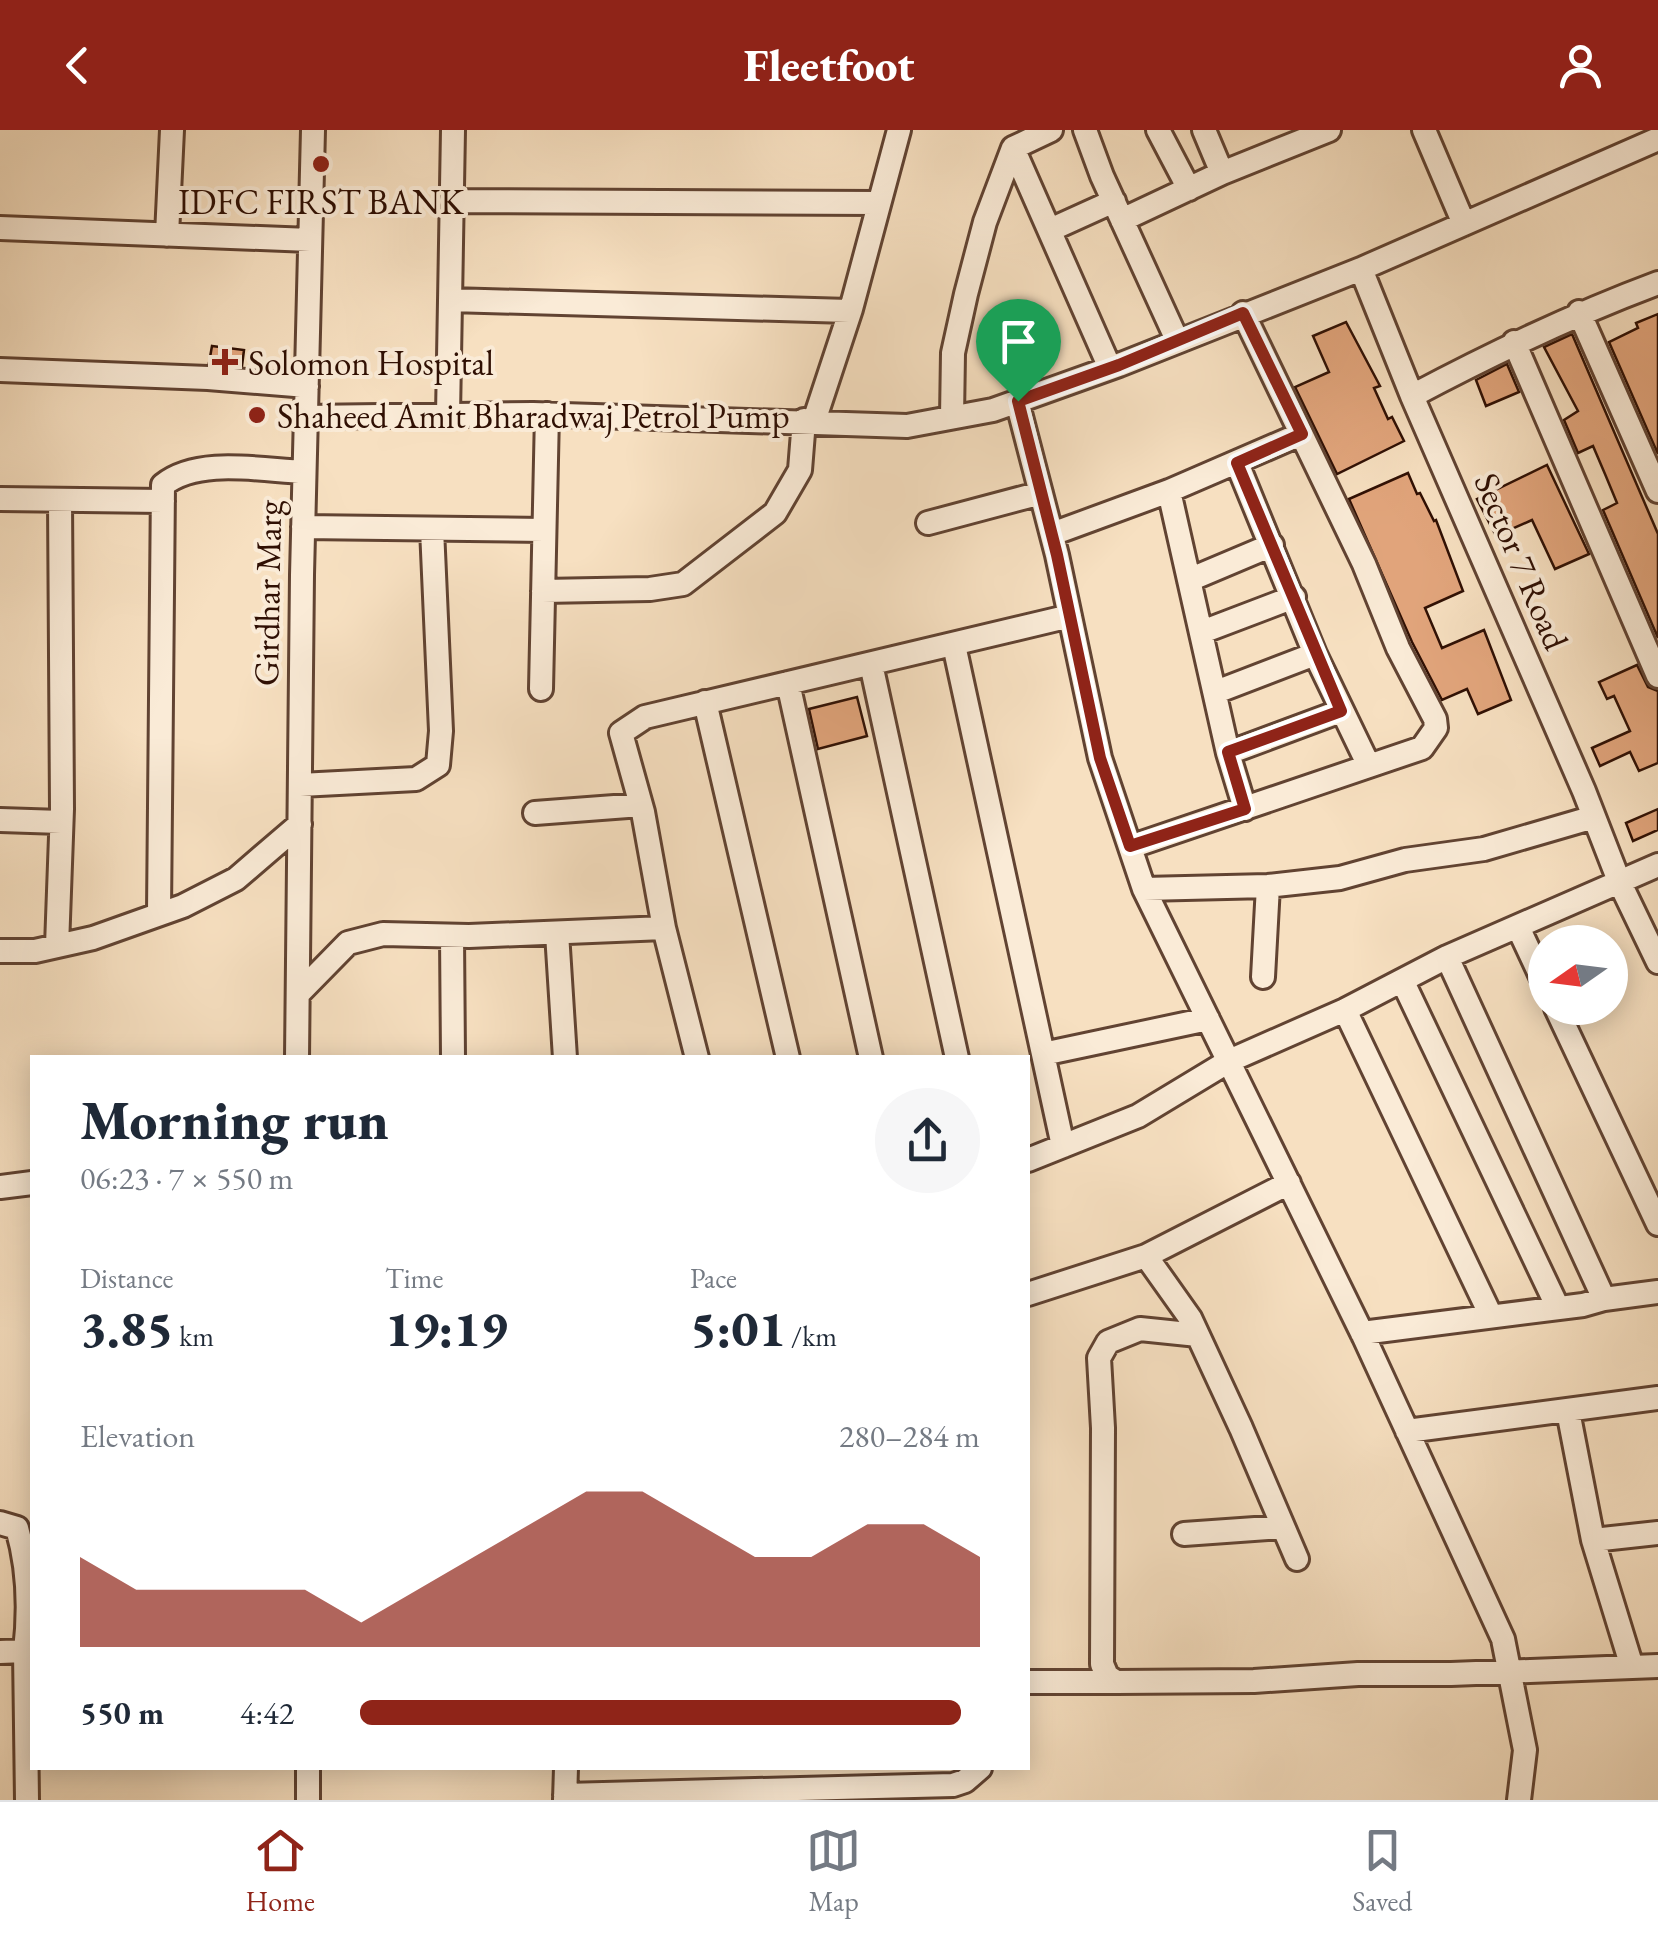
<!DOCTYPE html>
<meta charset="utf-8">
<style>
body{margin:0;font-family:"EB Garamond",serif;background:#f6f6f7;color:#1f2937;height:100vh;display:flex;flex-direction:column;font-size:38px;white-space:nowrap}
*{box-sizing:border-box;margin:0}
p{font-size:32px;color:#747a83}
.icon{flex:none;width:55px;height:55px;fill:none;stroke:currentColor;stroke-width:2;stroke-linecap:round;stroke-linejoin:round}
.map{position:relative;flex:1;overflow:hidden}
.panel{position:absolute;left:30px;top:925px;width:1000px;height:715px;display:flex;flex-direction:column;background:#fff;border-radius:0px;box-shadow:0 5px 25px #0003}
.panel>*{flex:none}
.needle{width:65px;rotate:256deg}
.controls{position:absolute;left:1528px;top:795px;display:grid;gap:20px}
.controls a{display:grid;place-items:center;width:100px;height:100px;border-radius:50%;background:#fff;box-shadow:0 5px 25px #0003;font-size:50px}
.pin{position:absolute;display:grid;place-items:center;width:85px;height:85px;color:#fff;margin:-102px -42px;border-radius:50% 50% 50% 0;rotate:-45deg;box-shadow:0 0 10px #0007}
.pin .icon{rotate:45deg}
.round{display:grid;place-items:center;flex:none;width:105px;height:105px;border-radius:52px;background:#f6f6f7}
.overview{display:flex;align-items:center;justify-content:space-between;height:170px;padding:0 50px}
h1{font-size:55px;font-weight:800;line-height:75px}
.stats{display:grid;grid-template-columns:repeat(3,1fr);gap:15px;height:170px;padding:10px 50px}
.stats div{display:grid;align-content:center}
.stats b{font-size:50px;font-weight:800}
.stats small{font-size:28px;font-weight:400}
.stats p{font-size:28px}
.chart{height:280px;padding:20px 50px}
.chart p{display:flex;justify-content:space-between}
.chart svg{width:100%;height:180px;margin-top:10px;fill:#8f2418;opacity:.7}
ul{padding:0 50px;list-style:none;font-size:32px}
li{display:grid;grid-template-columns:160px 120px 1fr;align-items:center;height:75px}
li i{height:25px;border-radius:12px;background:#8f2418}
header{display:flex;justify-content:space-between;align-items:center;height:130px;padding:0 50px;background:#8f2418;color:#fff;font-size:45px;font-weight:800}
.tabs{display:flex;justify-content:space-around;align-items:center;height:140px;border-top:2px solid #e0e1e3;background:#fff;font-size:28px;color:#747a83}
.tabs a{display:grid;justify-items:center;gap:5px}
.tabs .current{color:#8f2418}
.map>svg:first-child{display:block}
</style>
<header><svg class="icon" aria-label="back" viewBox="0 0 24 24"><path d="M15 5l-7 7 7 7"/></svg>Fleetfoot<svg class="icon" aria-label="person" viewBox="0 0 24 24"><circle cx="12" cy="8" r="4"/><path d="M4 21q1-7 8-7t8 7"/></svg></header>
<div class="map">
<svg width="1658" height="1670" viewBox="0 0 1658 1670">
<rect width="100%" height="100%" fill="#f7e0c1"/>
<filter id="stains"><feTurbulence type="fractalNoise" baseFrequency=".002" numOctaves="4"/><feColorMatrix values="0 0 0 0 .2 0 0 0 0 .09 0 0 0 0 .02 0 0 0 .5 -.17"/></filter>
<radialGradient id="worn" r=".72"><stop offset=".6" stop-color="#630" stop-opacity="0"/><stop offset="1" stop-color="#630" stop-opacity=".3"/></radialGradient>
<!-- building -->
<path fill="#e2a57c" stroke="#2f0f03" stroke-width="2.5" d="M1658,184v140l-49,-112 29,-14 -2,-5z
M1346,192l34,64 -6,2 14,31 4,-2 12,24 -67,33 -42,-87 34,-15 -16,-36z
M1572,204l86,200v104l-55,-128 14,-7 -12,-29 -12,-28 -15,7 -14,-33 14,-9 -34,-64z
M212,216l32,4 -2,16 -33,-3z
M1507,234l12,28 -33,14 -10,-26z
M1547,335l42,89 -34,15 -23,-49 -36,16 -19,-37z
M1408,343l9,21 3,-1 14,28 2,-1 27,71 -38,17 17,40 42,-18 27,70 -33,14 -11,-25 -25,11 -30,-58 -63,-143z
M1637,535l11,22 10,4v72l-19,8 -9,-19 -30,14 -8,-18 38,-17 -16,-35 -7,3 -8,-17z
M857,567l10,39 -49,13 -9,-40z
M1658,679v21l-25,11 -7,-18z"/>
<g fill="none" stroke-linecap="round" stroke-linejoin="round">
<!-- minor casing -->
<g stroke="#614332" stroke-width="28">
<path id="minor" d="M1085,0l17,46 75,164
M1158,0l31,59
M1204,0l18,43
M1424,0l40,94
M1013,18l97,220
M451,71l427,2
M1122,90l100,-47 107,-43
M0,98l310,12
M1050,100l64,-29
M167,105l5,-105
M1361,139l51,127 172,395 35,90 39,81
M450,170l399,11
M1579,182l79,179
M1514,212l144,334
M0,240l208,8 99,8
M1412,266c81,-43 160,-81 246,-113
M1017,271l40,154 43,203 44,131 220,448 139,302 22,111 -6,50
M448,285l5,-285
M306,287l227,-3 374,12 86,-16 126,-45 242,-96 297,-130
M952,287l1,-64 13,-59 19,-72 28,-74 38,-18
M814,291l37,-112 48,-179
M1237,333l78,191 54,112
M1169,361l59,262 17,56
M0,369l163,2
M928,393l113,-30
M303,397l241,3
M1052,404l117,-43 132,-57
M1189,450l83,-35
M543,461l107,-2 33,-5 92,-71 25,-43 4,-50
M1202,502l92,-35
M954,515l109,501
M871,534l86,394
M788,553l83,375
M541,559l6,-275
M1216,562l99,-38
M705,572l83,356
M1228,623l113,-42
M300,655l116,-6 22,-14 3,-34 -9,-202
M535,683l106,-8
M0,690l61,2
M1130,717l292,-99 14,-20 -1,-9 -37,-71 -34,-84 -121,-251
M1144,759l124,-3 72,-8 65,-18 79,-11 110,-32
M159,783l4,-428c35,-28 97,-15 141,-13
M1518,797l27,58
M557,803l8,125
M452,806l1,122
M57,816l5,-137 -2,-309
M0,821h35l58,-13 90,-32 53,-27 64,-55
M1447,827l157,342
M1263,847l5,-91
M1403,852l155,326
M299,863l49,-50 35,-9 86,2 195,-8
M1556,878l102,216
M1345,880l146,306
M1043,924l165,-35
M297,928l5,-483 11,-445
M697,928l-33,-130 -21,-116 -22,-79 24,-16 425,-101
M1028,1030l110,-44 91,-55 116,-51 102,-53 211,-92
M0,1057l32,-4
M1146,1126l44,62 51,110 56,131
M1028,1164l118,-38 143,-73
M1362,1203l221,-28 21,-6 54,-7
M1198,1205l-58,-6 -32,13 -9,16 4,70 -1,236 5,12 9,6 138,-1 104,-7h93l207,-8
M1568,1281l25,129 39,127
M1407,1301l251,-33
M0,1393l17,5c12,41 13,81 8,123
M1184,1404l99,-7
M1593,1410l65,-7
M0,1522l25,-1 2,149
M1028,1552h88
M308,1638v32
M565,1665l388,-10 12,-4 15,-13
M565,1670l1,-32"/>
</g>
<!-- minor -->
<use href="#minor" stroke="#faebd7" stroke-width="22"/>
</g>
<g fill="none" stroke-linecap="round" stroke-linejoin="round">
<!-- route casing -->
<g stroke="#fff" stroke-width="20">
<path id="route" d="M1243,183l59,121 -65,29 104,248 -113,41 17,57 -115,37 -30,-88 -43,-203 -39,-154 101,-36z"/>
</g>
<!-- route -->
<use href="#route" stroke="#8f2418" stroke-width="12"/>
</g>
<!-- markers -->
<g fill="#8f2418" stroke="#faebd7" stroke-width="4">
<circle cx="321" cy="34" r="10"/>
<path d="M220 217h10v10h10v10h-10v10h-10v-10h-10v-10h10z"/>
<circle cx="257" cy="285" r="10"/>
</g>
<g text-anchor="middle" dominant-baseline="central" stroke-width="8" stroke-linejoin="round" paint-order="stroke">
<!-- poi labels -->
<g font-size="35" fill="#2f0f03" stroke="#faebd7" text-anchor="start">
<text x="321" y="71" text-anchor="middle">IDFC FIRST BANK</text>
<text x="248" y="232">Solomon Hospital</text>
<text x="277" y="285">Shaheed Amit Bharadwaj Petrol Pump</text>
</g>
<!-- street labels -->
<g font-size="35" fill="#2f0f03" stroke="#faebd7">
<text transform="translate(1522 431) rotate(67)">Sector 7 Road</text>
<text transform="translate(267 463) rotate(-89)">Girdhar Marg</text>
</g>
</g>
<rect width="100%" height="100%" filter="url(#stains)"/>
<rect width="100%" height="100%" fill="url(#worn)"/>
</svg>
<div class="controls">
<a><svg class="needle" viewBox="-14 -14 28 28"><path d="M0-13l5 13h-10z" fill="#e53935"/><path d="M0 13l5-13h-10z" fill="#747a83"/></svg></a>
</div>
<div class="pin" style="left:1018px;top:271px;background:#1e9e55"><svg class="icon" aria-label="arrive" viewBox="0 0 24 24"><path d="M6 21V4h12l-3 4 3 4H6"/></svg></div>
<section class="panel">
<div class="overview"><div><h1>Morning run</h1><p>06:23 · 7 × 550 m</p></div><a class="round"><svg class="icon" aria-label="share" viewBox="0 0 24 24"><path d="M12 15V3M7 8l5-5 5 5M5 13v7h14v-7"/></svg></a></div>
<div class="stats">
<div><p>Distance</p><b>3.85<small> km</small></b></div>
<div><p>Time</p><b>19:19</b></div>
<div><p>Pace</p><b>5:01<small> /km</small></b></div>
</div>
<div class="chart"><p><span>Elevation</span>280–284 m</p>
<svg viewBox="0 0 160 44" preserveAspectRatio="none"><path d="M0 44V22L10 30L20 30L30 30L40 30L50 38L60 30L70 22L80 14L90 6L100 6L110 14L120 22L130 22L140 14L150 14L160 22V44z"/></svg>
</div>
<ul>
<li><b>550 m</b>4:42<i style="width:97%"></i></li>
</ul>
</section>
</div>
<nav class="tabs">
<a class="current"><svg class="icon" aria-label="home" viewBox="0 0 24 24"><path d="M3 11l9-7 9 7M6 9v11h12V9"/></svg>Home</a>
<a><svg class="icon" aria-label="map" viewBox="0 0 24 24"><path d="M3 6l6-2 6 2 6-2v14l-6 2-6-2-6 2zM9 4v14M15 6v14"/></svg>Map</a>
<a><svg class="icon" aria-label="saved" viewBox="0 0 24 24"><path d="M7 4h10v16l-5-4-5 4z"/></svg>Saved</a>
</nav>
